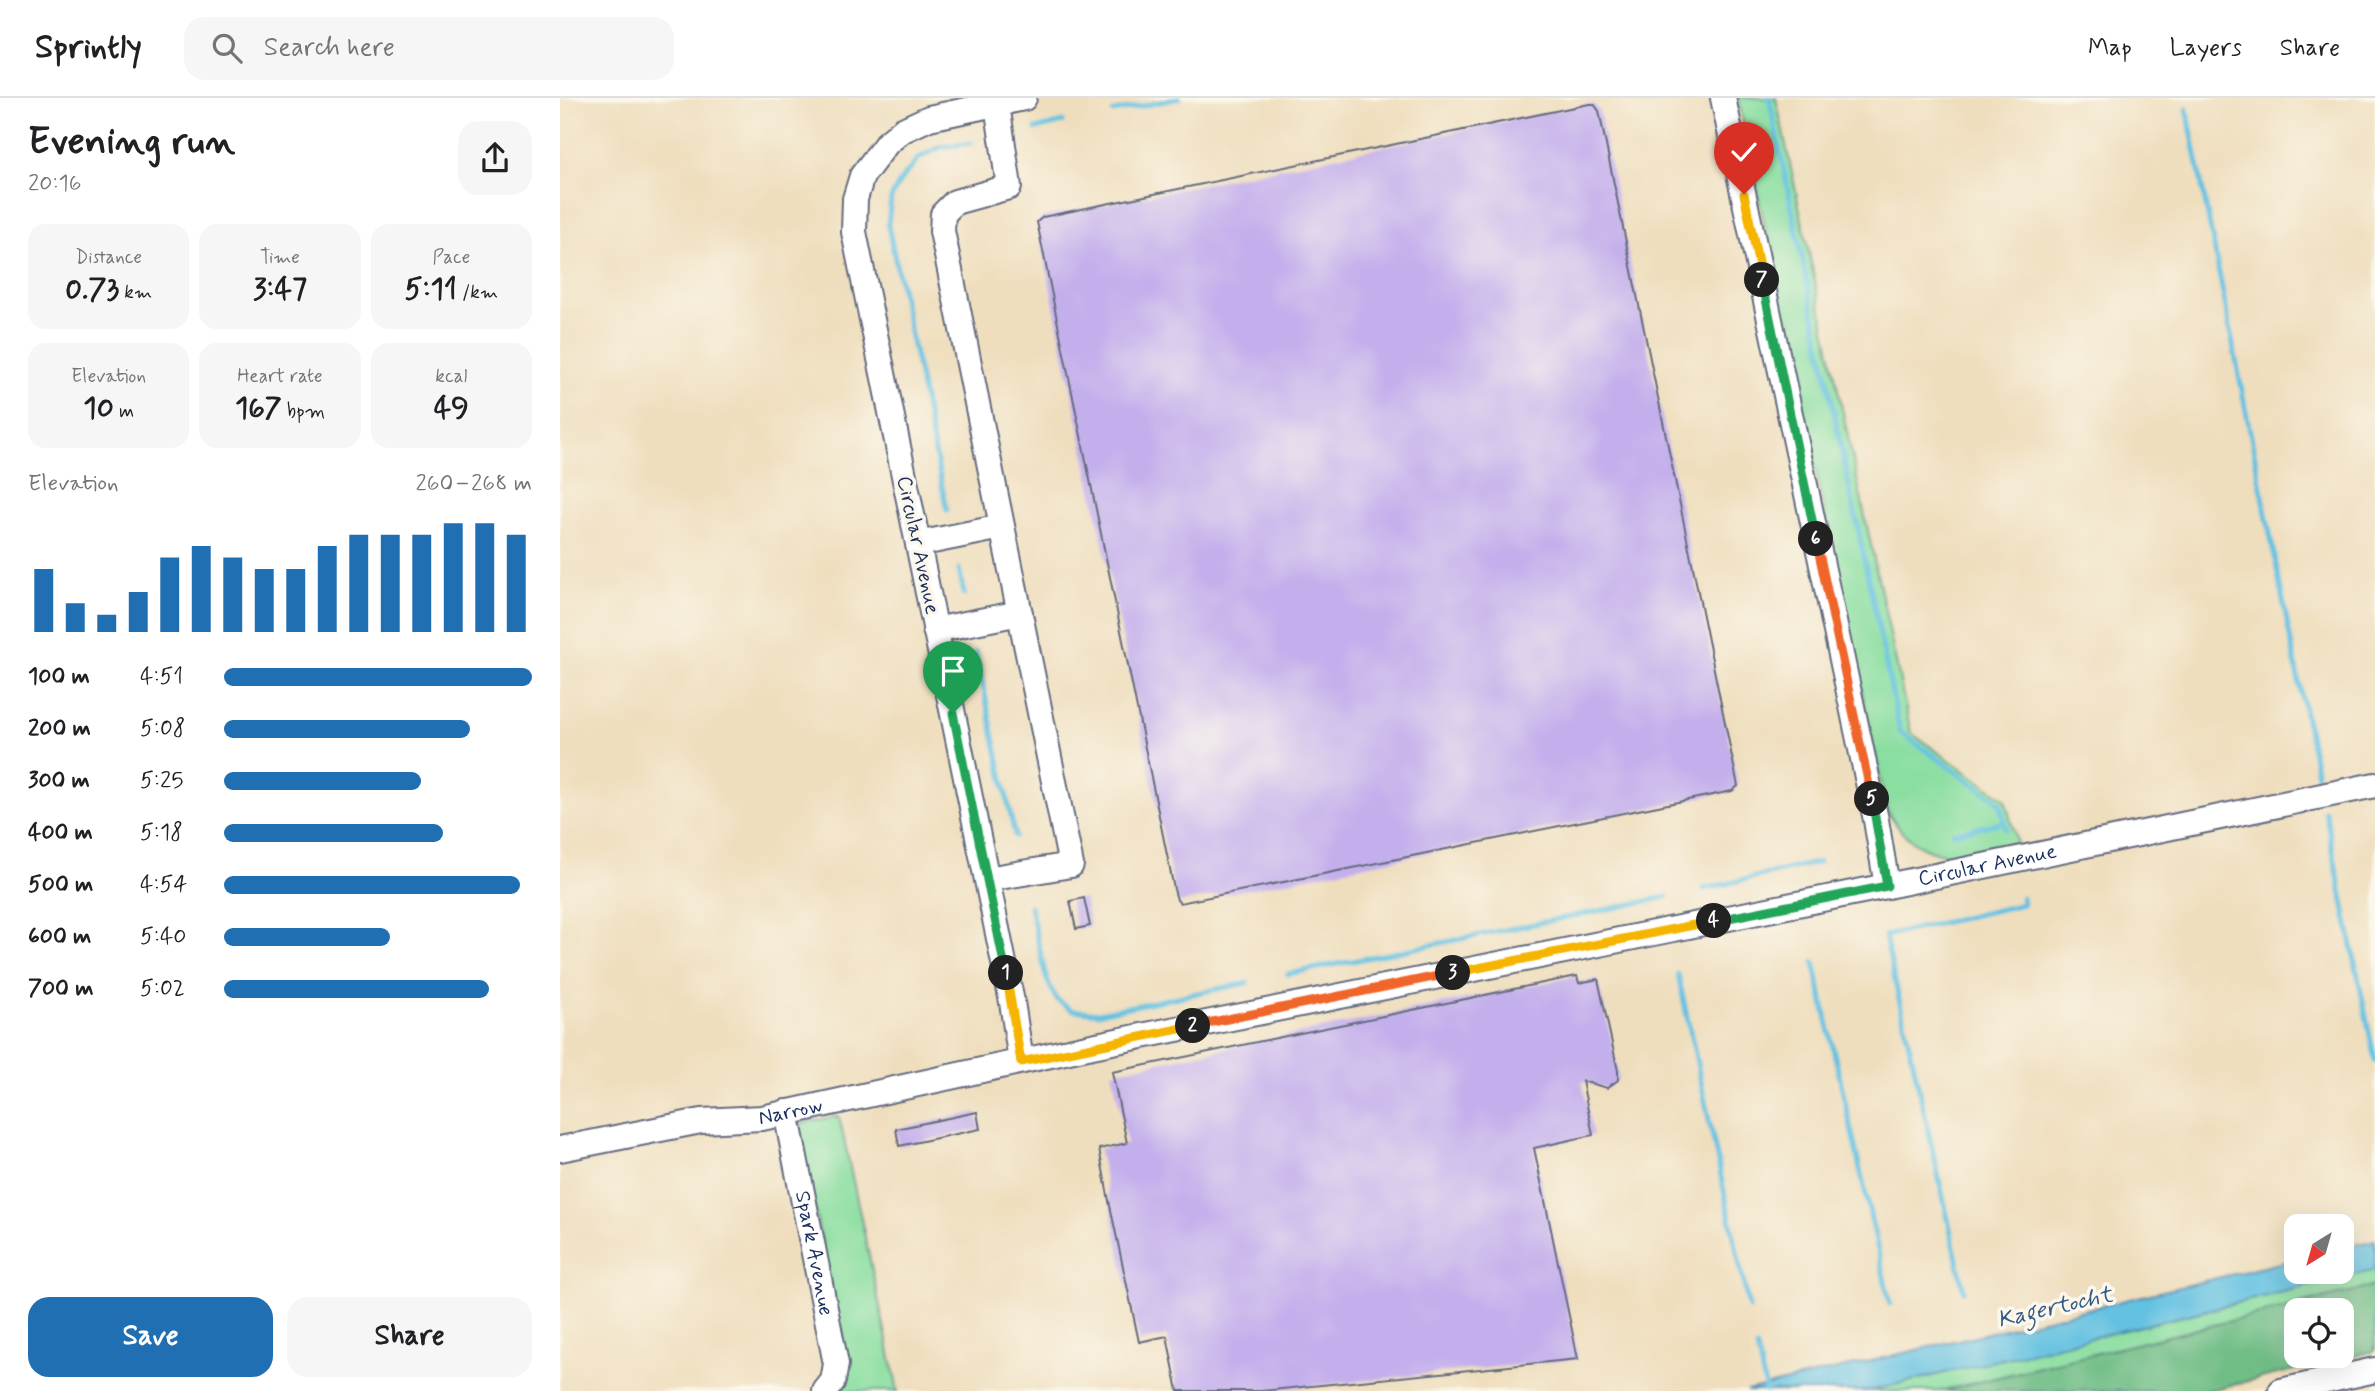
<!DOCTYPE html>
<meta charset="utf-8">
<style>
body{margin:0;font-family:Mynerve,sans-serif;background:#f6f6f6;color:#202124;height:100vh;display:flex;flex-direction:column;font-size:26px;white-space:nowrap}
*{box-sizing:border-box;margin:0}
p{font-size:23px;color:#757577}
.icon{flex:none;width:38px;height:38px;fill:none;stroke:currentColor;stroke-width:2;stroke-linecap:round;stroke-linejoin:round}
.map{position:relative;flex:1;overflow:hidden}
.panel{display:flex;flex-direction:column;background:#fff;width:560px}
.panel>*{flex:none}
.needle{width:46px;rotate:217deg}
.buttons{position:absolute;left:1724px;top:1116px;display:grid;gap:14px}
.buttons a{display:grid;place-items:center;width:70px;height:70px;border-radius:14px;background:#fff;box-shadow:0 7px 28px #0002;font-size:35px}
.pin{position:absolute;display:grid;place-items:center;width:60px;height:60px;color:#fff;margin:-72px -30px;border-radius:50% 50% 50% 0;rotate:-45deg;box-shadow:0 0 7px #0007}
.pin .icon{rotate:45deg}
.km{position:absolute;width:35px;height:35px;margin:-18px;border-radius:50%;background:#222;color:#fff;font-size:19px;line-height:35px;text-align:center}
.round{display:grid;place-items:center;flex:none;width:74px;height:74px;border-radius:21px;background:#f6f6f6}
.head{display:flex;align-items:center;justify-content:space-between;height:119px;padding:0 28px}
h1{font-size:38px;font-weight:700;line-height:52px}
.stats{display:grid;grid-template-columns:repeat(3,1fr);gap:10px;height:119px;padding:7px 28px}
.stats div{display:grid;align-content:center;border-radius:18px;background:#f6f6f6;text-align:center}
.stats b{font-size:30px;font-weight:700}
.stats small{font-size:19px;font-weight:400}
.stats p{font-size:19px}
.chart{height:196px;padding:14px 28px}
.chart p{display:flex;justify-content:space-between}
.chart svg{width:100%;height:126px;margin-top:7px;stroke:#1f6fb2;stroke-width:6}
.action{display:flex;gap:14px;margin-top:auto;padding:14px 28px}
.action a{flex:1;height:80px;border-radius:21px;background:#1f6fb2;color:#fff;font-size:28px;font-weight:700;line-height:80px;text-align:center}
.action a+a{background:#f6f6f6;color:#202124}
ul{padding:0 28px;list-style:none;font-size:23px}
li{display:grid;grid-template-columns:112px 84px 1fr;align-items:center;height:52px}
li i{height:18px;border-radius:9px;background:#1f6fb2}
header{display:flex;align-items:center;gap:42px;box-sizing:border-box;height:98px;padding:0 35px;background:#fff;border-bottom:2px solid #e0e0e0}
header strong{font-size:33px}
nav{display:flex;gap:38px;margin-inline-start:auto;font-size:24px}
.search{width:490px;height:63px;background:#f6f6f6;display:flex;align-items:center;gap:18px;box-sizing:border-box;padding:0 24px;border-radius:21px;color:#757577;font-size:26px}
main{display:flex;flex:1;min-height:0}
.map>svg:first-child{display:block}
</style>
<header>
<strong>Sprintly</strong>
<div class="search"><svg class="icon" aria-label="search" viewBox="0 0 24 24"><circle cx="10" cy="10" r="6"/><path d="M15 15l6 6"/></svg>Search here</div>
<nav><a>Map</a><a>Layers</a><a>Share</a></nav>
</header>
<main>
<section class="panel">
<div class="head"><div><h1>Evening run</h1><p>20:16</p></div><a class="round"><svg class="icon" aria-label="share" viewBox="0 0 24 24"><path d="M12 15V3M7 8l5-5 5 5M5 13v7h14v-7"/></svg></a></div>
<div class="stats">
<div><p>Distance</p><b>0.73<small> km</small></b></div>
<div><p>Time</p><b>3:47</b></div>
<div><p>Pace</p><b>5:11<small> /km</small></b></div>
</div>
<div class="stats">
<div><p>Elevation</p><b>10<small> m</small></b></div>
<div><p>Heart rate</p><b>167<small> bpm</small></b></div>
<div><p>kcal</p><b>49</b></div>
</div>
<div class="chart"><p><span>Elevation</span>260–268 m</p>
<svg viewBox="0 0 160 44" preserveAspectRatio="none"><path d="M5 44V22M15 44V34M25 44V38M35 44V30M45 44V18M55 44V14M65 44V18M75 44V22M85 44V22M95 44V14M105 44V10M115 44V10M125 44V10M135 44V6M145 44V6M155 44V10"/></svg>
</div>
<ul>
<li><b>100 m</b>4:51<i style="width:100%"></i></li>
<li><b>200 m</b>5:08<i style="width:80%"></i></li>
<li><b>300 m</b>5:25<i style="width:64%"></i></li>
<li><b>400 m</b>5:18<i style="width:71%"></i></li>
<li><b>500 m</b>4:54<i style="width:96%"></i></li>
<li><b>600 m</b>5:40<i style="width:54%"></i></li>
<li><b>700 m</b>5:02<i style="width:86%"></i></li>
</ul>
<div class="action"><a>Save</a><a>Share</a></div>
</section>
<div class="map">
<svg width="1815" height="1293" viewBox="0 0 1815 1293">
<rect width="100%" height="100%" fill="#fbf7ec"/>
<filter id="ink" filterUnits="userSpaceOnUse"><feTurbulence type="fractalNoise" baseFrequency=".0143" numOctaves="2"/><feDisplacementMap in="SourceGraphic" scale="14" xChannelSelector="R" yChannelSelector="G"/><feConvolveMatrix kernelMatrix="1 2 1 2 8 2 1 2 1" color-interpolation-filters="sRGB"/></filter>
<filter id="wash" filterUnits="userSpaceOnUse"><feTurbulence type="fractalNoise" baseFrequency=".00686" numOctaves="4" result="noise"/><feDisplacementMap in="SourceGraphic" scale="28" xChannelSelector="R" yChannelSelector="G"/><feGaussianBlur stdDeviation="1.57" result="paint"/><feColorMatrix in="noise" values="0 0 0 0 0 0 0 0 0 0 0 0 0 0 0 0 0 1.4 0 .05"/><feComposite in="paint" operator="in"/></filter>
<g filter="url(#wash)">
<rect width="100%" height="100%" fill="#efdebd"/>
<!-- green -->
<path fill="#8adea0" stroke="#52867f" stroke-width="2" d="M1178,0h38l135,635 94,66 12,45c-48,20 -104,18 -130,-34z
M279,1018l59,275h-58l4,-5 3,-15 -48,-242 3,-6z
M1815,1172v16l-434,105h-72z"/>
<!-- forest -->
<path fill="#6fbd86" stroke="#457672" stroke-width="2" fill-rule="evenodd" d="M1815,1188v65l-169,40h-265zM1736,1213h46v45h-46z"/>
<!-- water -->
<path fill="#63c1e1" stroke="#3f78a0" stroke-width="2" d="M1815,1142v30l-506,121h-123l550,-132v13h46v-24z"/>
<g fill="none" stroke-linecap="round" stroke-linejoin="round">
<!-- stream -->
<path stroke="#63c1e1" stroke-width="5" d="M1209,0l131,634 92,65 8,7 6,25
M1627,11l131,671
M553,14l66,-14
M476,31l27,-7
M387,412l-59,-285 3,-27 9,-17 19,-23 21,-11 31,-4
M399,471l5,25
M416,554l39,184
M1765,713l50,250
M1393,735l51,-11
M1144,791l115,-27
M470,808l16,71 10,22 16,11 27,3 148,-30
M1254,864l76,342
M728,876l379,-77
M1118,876l71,334
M1404,1193l-79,-355 138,-32 -1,-7
M1197,1250l9,43"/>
</g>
<g id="blocks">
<!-- building -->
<path fill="#c3afec" d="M1029,6h5l5,7 139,675 -6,5 -552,112 -3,-3 -3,-11 -137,-667 6,-5z
M524,800l6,28 -14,3 -6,-28z
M1017,878l2,7 19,-4 20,92v9l-11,8 -25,-7 11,54 -59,13 44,211 -317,32h-83l-11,-55 -28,6 -30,-141 -10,-52 28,-6 -15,-71z
M417,1014l3,17 -81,17 -3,-17z"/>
</g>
</g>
<g filter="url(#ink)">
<use href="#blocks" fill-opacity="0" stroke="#656c7f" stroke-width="2"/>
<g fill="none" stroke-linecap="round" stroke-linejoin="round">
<!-- minor casing -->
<g stroke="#656c7f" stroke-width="28">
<g id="minor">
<path d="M1163,0l153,722 11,66"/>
<path d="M358,446l84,-17"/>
<path d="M375,532l85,-17"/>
<path d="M427,781l84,-14 -129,-634 1,-17 12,-12 54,-15 -12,-83"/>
<path d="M461,963l-9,-59 -158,-770 1,-33 7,-23 25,-33 16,-13 26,-12 95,-20"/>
<path id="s1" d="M226,1014l50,252 -3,17 -8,10"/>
<path id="s2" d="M0,1051l141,-28 61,-3 330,-72 795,-160 488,-101"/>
<path d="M1721,1293l94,-21"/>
</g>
</g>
<!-- minor -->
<use href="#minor" stroke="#fff" stroke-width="24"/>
</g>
</g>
<g fill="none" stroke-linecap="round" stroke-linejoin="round" filter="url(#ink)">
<!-- split-1 casing -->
<g stroke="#fff" stroke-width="14">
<path id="split-1" d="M393,615l53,260"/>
</g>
<!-- split-2 casing -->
<g stroke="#fff" stroke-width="14">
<path id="split-2" d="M446,875l15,89 172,-36"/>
</g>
<!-- split-3 casing -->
<g stroke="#fff" stroke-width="14">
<path id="split-3" d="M633,928l260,-53"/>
</g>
<!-- split-4 casing -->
<g stroke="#fff" stroke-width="14">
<path id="split-4" d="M893,875l261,-52"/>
</g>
<!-- split-5 casing -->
<g stroke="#fff" stroke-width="14">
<path id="split-5" d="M1154,823l173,-35 -15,-87"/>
</g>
<!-- split-6 casing -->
<g stroke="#fff" stroke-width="14">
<path id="split-6" d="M1256,441l56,260"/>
</g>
<!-- split-7 casing -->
<g stroke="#fff" stroke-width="14">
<path id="split-7" d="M1202,182l54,259"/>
</g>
<!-- split-8 casing -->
<g stroke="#fff" stroke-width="14">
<path id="split-8" d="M1184,96l18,86"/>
</g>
<!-- split-1 -->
<use href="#split-1" stroke="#22a559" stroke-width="9"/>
<!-- split-2 -->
<use href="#split-2" stroke="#f5b400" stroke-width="9"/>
<!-- split-3 -->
<use href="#split-3" stroke="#f0652b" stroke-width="9"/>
<!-- split-4 -->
<use href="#split-4" stroke="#f5b400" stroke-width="9"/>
<!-- split-5 -->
<use href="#split-5" stroke="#22a559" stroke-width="9"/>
<!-- split-6 -->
<use href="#split-6" stroke="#f0652b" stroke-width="9"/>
<!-- split-7 -->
<use href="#split-7" stroke="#22a559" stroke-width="9"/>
<!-- split-8 -->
<use href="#split-8" stroke="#f5b400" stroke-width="9"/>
</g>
<g text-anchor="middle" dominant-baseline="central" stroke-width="7" stroke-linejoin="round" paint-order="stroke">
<!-- street labels -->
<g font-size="21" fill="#1b2f5e" stroke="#fbf7ec">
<text transform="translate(358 447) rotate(78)">Circular Avenue</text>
<text stroke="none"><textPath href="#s2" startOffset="1456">Circular Avenue</textPath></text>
<text stroke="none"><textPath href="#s2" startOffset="234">Narrow</textPath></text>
<text stroke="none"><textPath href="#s1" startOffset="144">Spark Avenue</textPath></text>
</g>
<!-- water labels -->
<g font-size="23" font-style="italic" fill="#315b85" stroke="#fbf7ec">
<text transform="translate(1495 1210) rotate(-13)">Kagertocht</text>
</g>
</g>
</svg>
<div class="buttons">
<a><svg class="needle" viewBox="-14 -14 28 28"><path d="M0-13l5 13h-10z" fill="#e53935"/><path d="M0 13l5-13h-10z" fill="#757577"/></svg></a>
<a><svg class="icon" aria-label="locate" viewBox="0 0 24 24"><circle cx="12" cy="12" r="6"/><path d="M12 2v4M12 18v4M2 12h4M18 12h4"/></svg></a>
</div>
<div class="pin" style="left:393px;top:615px;background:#1e9e55"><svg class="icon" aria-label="arrive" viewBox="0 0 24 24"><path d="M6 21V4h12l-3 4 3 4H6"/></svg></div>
<div class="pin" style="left:1184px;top:96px;background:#d93025"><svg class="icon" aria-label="check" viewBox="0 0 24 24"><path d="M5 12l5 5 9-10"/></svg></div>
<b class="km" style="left:446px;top:875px">1</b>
<b class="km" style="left:633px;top:928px">2</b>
<b class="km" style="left:893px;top:875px">3</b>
<b class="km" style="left:1154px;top:823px">4</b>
<b class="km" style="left:1312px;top:701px">5</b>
<b class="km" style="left:1256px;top:441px">6</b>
<b class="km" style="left:1202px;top:182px">7</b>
</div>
</main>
